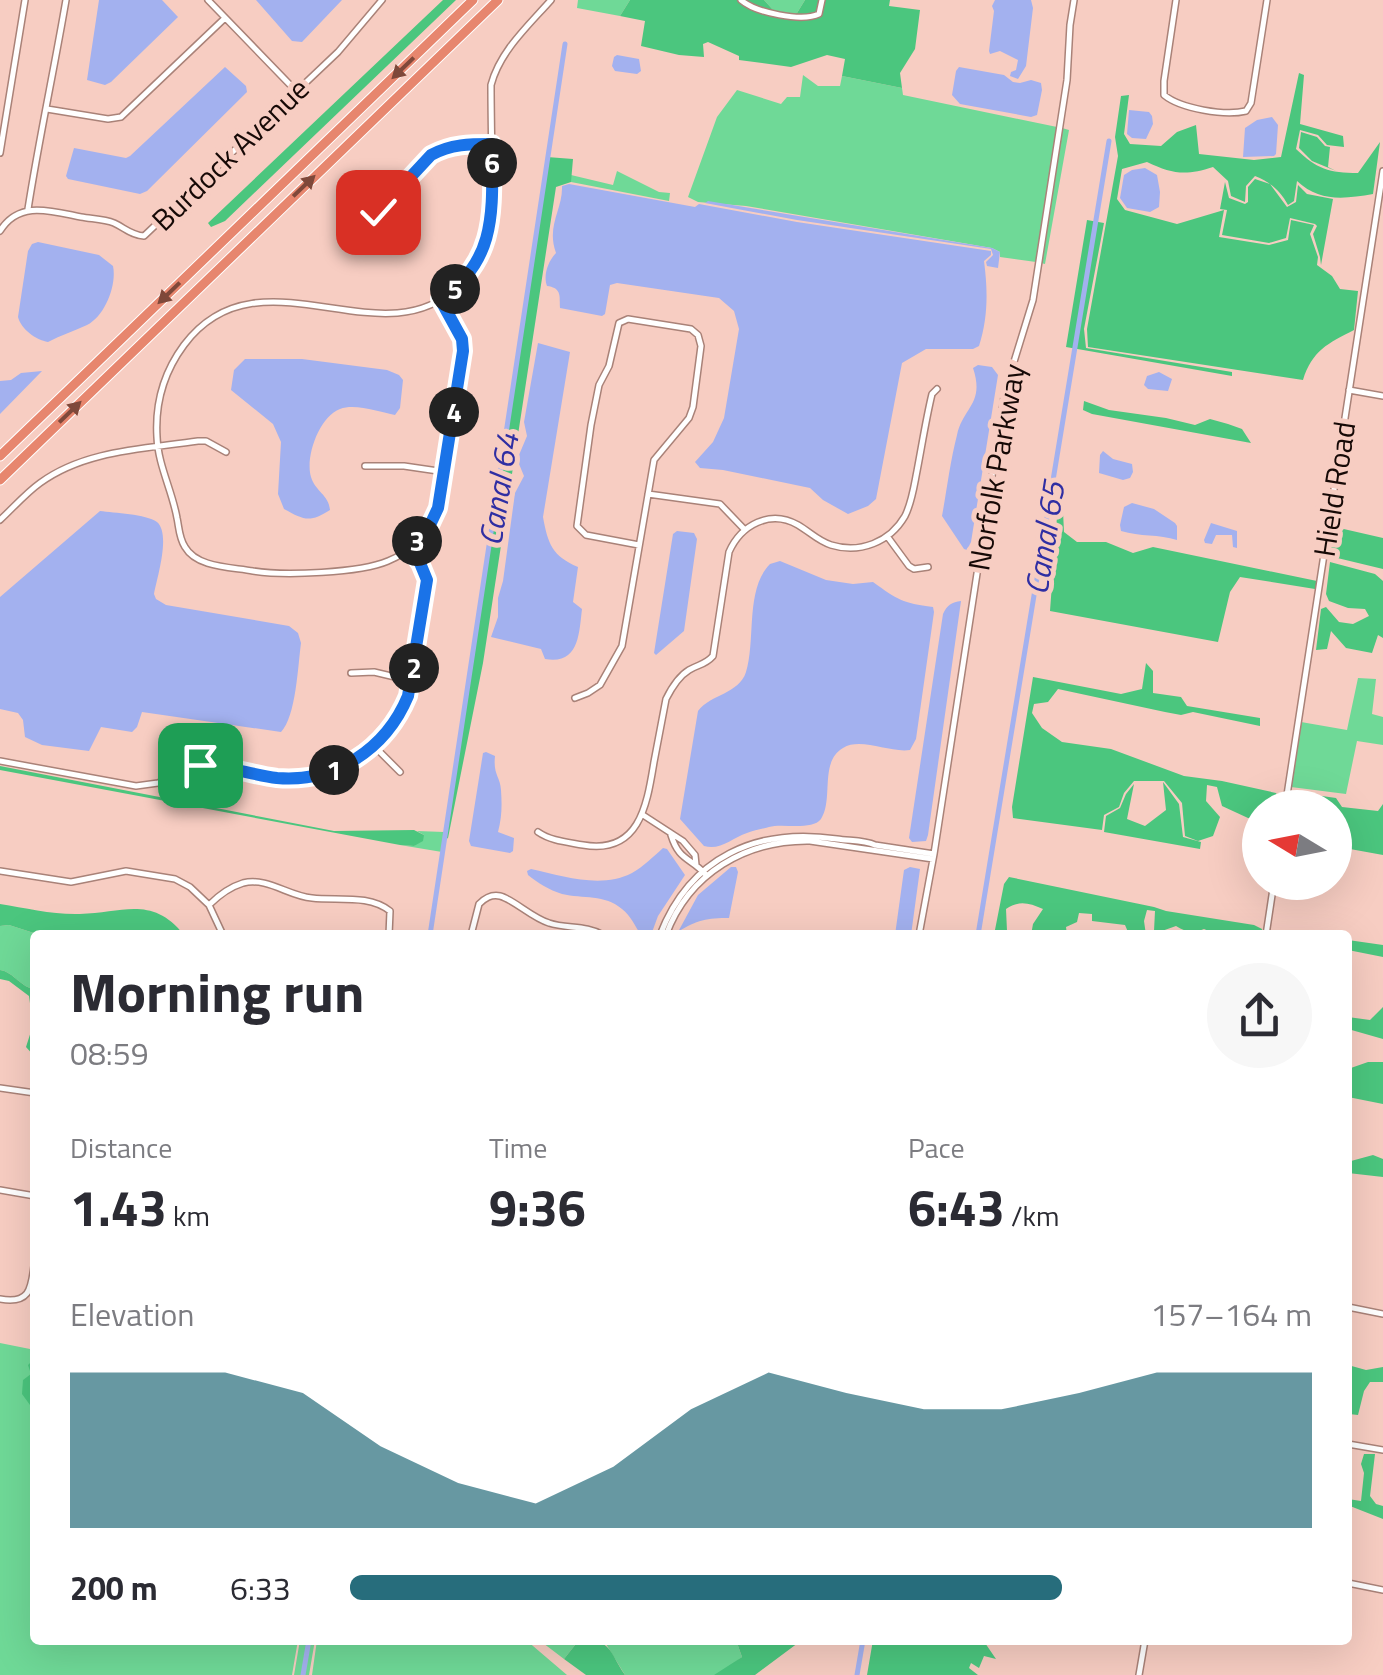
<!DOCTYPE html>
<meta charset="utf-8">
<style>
body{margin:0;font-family:"Titillium Web",sans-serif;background:#f7f7f7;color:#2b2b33;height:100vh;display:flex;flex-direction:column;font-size:38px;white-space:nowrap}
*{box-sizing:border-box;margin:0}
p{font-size:32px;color:#7c7c81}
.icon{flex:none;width:55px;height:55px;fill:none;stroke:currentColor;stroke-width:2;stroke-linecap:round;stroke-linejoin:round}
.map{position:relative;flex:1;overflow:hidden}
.details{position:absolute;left:30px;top:930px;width:1322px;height:715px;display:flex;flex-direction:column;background:#fff;border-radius:10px;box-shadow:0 10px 40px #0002}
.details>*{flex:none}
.needle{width:65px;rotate:280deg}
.controls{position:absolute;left:1242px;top:790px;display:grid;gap:20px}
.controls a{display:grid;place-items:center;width:110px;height:110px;border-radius:50%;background:#fff;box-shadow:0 10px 40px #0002;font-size:50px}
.pin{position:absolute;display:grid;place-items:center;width:85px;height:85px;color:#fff;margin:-42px;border-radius:20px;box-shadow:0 5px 15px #0006}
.km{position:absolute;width:50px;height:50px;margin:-25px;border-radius:50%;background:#222;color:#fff;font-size:28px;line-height:50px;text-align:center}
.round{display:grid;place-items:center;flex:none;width:105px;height:105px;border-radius:52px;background:#f7f7f7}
.summary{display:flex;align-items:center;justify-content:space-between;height:170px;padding:0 40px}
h1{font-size:55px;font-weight:700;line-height:75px}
.figures{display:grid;grid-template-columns:repeat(3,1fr);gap:15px;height:170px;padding:10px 40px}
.figures div{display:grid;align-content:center}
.figures b{font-size:50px;font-weight:700}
.figures small{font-size:28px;font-weight:400}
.figures p{font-size:28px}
.chart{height:280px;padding:20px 40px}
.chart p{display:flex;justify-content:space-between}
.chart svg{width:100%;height:180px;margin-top:10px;fill:#276d7c;opacity:.7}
ul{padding:0 40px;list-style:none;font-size:32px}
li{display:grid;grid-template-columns:160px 120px 1fr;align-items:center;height:75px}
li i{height:25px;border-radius:12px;background:#276d7c}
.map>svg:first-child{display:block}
</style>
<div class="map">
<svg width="1383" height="1675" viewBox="0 0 1383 1675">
<rect width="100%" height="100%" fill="#f7cdc2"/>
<!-- green -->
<path fill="#6fd997" d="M578,0h52l-10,16 -43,-8z
M764,0h41l-8,13 -12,4 -11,-6z
M803,75l15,11h22l2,-10 60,12 1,7 154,32 -21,135 -36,-5v-5l-8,-4 -246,-42 -48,-4 -10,-5 29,-80 20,-27 44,14 6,-7h13z
M1062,128l7,2 -24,134 -4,-1z
M617,171l42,21 11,1 -1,8 -98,-19v-7l42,10z
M1358,678l18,1 -4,35 11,3v28l-26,-4 -11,53 -55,-7 10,-65 46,8z
M417,831l27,1 -2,20 -42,-7 14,1 10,-11z
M9,925l31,10h-5v54c-14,-1 -21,-17 -35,-19v-44z
M0,1343l35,7 -5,55h5v235h263l-6,35h-292z
M300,1640h15l-6,35h-15z
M317,1640h209l41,35h-255z
M539,1640h40l-15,19z
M598,1640h138l6,17 -24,18h-93l-19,-31z"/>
<!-- forest -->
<path fill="#4bc67e" d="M443,0h13l-231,221 -14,6 -3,-4z
M630,0h134l10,11 11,6 12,-4 8,-13h85l-1,6 31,4 -5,39 -15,24 2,15 -60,-12 3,-17 -18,-4 -36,12 -52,-7v-4l-31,-14 -5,2 1,13 -25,-2 -38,-9 4,-25 -25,-5z
M1299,73l5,2 -4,49 43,12 1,11 -17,-2 -9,-10 -18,-5 -4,19c21,20 33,24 62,24l22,-31 -7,52c-29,5 -54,8 -76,-13l-3,20 -6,4c-8,-15 -18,-23 -33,-29l-9,10 -1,16 -14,-6 -3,-15 -15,-14c-27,9 -41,7 -66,-5l-25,7 -5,30 8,11 52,14 47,-14 -5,27 50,8 19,-5 3,-20 23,5 -4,9 8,23 -1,8 15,11 8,13 18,2 -4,39c-26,13 -42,21 -51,50l-215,-33 -1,-18 31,-173 -3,-19 6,-41 8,-1 -5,39 6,10 31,2 16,-14 19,-7 3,29 55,6 27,-3z
M1301,132l16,5 8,9 5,1 -2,20 8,4 -24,-10 -13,-13z
M547,157l26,2 -2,23 -15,5 -73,476 -35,175 -4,2 29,-177z
M1255,179l15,5 17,23 9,-5 2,-17 9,9 26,5 -12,66 -1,-8 -7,-23 4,-8 -2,-2 -25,-6 -4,20 -17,5 -47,-8 5,-25 -7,-1 5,-27 4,16 16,6 3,-2v-15z
M1087,220l17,3 -20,106 2,19 146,24v4l-166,-29z
M1084,401l25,9 57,8 29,7 15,-6 18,5 14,5 9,14 -159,-29 -9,-4z
M1058,503l5,8 1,21 13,10h29l27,11 20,-6 164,34 -2,8 -75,-12 -10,15 -12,50 -168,-31z
M1335,527l48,11v31l-54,-13z
M1330,562l45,12 8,7v57l-5,-3 -6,18 -26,-5 -15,-17 -4,18 -11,1 5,-41 5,-2 13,15 14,2 16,-8 -4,-7 -17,-1 -19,-7 -3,-7z
M1146,663l7,8v22l28,4 6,9 73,12v8l-67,-14 -12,3 -16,-3 -107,-23 -10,13 -14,2 -2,9 10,15 20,14 49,7 73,27 38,5 54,12 4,8 -1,6 -19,1v12l-12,-2 -26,-12 -5,-19 -10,-2 -1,16 14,16 -7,19 -15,5 -13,-5 -3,-33 -18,-22h-30l-10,12 -5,14 -15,8 -2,15 -89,-12 -1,-11 21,-130 88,17 21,-5z
M0,766l334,65 80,-1 10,5 -1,6 -9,5 -14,-1 -400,-75z
M1163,782l16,22 4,33 18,5 -1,7 -96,-17 2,-16 14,-8 6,-14 8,-10 -7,35 18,7 21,-16z
M1322,796l14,2 6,9 36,4 5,-7v51l-44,-8v-8l-4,-3v-28l-14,-1 -3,-8z
M1009,877l145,30 12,4 88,14 8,4 -1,6h-43l-14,-6c-12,5 -18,3 -28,-3l-17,6 -5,-1 1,-20 -8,-1 -3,11 2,14h-20l2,-3 -3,-7 -33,-4v-7l-13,-1 -2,9 -11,5 1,8h-36l2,-11 10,-15c-14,-6 -24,-9 -37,0l1,22 16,4h-29l10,-51z
M0,904c26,4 54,11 80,10 43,-1 72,-19 104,21h-144l-31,-10 -9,1z
M1348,940l35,5v12l-35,-7z
M0,970c14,2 21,18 35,19v68l-9,-10 7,-22 -4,-29 -20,-15 -9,-2z
M1383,1007v32l-35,-10v-12l22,3z
M1368,1062h15v42l-35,-7v-28z
M1373,1155l10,4v18l-35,-4v-14l3,2z
M34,1359l1,3v43h-5l-8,-11 1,-14 8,-6 -3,-9z
M1348,1365l18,5 17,-3v15h-13l-6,9 -6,24 -9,-1 3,-34 -4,-3z
M1364,1454h11l-5,42 6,8 7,2v13l-33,-13 -2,1v-8l13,2 3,-28 -3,-9z
M579,1640c34,0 29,10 46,35h-39l-22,-16z
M736,1640h66l-47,35h-41l28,-18z
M873,1640h66c9,4 31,0 44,0l13,19 -12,-3 -5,12 -8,-5 -2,5 9,7h-111z"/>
<!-- water -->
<path fill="#a3b1ef" d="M99,0h63l16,17 -67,65 -6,3 -18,-5z
M256,0h86l-40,42 -10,-1z
M995,0h36l2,8 -7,58 -8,13 -8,-3 1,-4 5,-2 2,-10 -18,-9 -10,3 -1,-3 5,-40 -2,-5z
M617,55l22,4 2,12 -4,3 -22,-3 -3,-5 2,-9z
M225,67l21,19 1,6 -100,99 -7,3 -72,-15 -2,-3 8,-28 52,10 4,-2z
M959,67l45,8 9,7 7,1 11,-3 10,3 1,7 -5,25 -6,2 -71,-13 -8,-9 4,-24z
M1129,110l20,2 3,4 1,8 -7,15 -14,-1 -5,-4z
M1272,117l6,8 -2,29 -2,2 -31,1 2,-29 12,-8z
M1145,168l12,7 3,17 -1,15 -9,5 -23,-4 -7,-10 4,-23 8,-5z
M569,184l126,23 4,-3 98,18 194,29v4l-7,6c4,30 4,57 -5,85l-6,3h-47l-24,14 -26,136 -8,7 -20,8 -25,-14 -13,-12 -87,-18 -23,-2 -5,-6 18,-20 11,-24 15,-89 -5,-18 -15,-13 -102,-15 -7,2 -5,29 -3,2 -42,-8c-1,-10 3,-20 -13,-22 -4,-10 1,-25 9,-33 -10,-27 7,-44 6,-67z
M708,201l284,47 8,4 -2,16 -11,-2 -1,-4 7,-7 -2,-6 -194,-29 -92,-17z
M38,242l61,13 14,11c4,19 -8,50 -26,59 -13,6 -26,10 -39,17 -12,-2 -27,-13 -30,-25l10,-66 4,-7z
M538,343l32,9 -27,165c5,27 9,39 35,50l-5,35 9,7c-3,25 -3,56 -37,50l-4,-10 -50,-12 7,-20v-19l5,-17 12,-88 9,-17 -5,-12v-9l8,-19 -3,-14z
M245,359h57l85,11 12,5 4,5 -3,28 -5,7c-15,-3 -40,-12 -55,-6 -21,8 -35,48 -29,68 4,14 18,18 19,33 -20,13 -26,10 -46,-1l-6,-15 3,-52 -8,-18 -42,-34 3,-20z
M978,365l14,2 6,8 -27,167 -4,8 -3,-1 -22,-33c5,-27 8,-54 15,-81 6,-28 28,-31 16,-67z
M42,371l-42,43v-33l11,-1 10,-7z
M1159,372l13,7 -4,12 -20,-2 -4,-4 3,-9z
M1103,451l10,8 19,5 1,8 -3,6 -7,2 -24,-7 1,-18z
M1132,503l22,6 21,14 2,3v14c-18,-6 -37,-3 -56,-9l-1,-6 4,-18z
M100,511c14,2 46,3 57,11 14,12 0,56 -3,72l2,5 10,6 123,21 9,7 3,10c-3,22 -5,74 -20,89l-139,-20 -5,15 -5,5 -31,-5 -12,24 -47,-6 -17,-8 -2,-17 -5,-7 -18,-4v-112z
M1211,523l26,8v17l-4,-1 -1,-12h-16l-4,9 -7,-1 -1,-3z
M677,531l17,2 3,6 -13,92 -28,24 -2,-2 19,-119z
M780,561l46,19 27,4 20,-2c25,18 29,21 60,25l1,5 -18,127 -6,11c-21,3 -49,-13 -67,-2 -24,14 -9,51 -22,71 -9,12 -39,4 -52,8 -7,2 -15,3 -22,6 -15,5 -27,18 -43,13l-24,-27 18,-108c13,-17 41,-17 48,-39 10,-32 -1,-83 24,-108z
M961,601l-33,234 -2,6 -14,1 -3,-4 34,-224c4,-9 9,-12 18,-13z
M486,752l9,4c-2,19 5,20 6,34 1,15 1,27 -3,42l16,6 -1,13 -3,2 -39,-7 -2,-5 14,-88z
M663,848l4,1 18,26 -27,41 -7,19h-10c-6,-9 -10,-19 -19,-26 -17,-15 -39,-10 -60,-15 -13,-4 -24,-11 -34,-19l-1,-4 4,-2c32,7 70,20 101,4 11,-6 22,-17 31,-25z
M731,867h5l2,5 -9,46c-21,0 -33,2 -51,14l20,-37z
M910,867l10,2 -9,66h-16l9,-65z"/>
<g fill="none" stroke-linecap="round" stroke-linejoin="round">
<!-- canal -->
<path stroke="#a3b1ef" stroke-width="5" d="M430,935l135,-891
M978,935l131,-794
M303,1675l6,-35
M857,1675l6,-35"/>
<!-- minor casing -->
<g stroke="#a98278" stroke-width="8">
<path id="minor" d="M208,0l89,92
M741,0c15,13 61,22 78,14l3,-14
M1176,0l-12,81v14c17,14 61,21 82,16l5,-8 16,-103
M47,109l61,10 13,-2 104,-99
M0,153l25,-153
M28,209c11,-70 26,-139 38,-209
M354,216l15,-1 9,-3c28,-23 42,-61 81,-67 10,-2 22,-1 33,-1
M0,231c19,-31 51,-20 81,-14 11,2 23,2 33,6 11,5 17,12 30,13l194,-184 44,-52
M440,299l22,40 1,12c-5,35 -11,70 -16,104 -2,17 -3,36 -9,52 -8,24 -27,45 -50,54 -28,12 -104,15 -135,10 -21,-4 -56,-3 -68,-24 -6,-9 -6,-20 -8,-29 -5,-28 -19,-53 -20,-81 -2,-33 7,-65 27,-92 75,-100 197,16 273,-58 14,-14 26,-31 31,-51 5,-17 4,-35 4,-53 0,-32 -1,-65 -1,-98 9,-34 37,-59 60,-85
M1349,390l34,6
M365,466h39l41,6
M648,494l72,10 24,25
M0,520c13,-12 26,-27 40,-37 45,-33 105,-34 158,-42h8l20,11
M887,536l22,30 5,3 14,-2
M351,673l23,-1 38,9
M575,698l13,-5 12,-8 22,-39 32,-186 35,-42 4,-11 8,-61 -3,-11 -7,-6 -63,-10 -9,4 -10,43 -10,19 -8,40 -14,101 9,9 53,10
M374,746l26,26
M0,761l136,25 22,-3 42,-18 74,12 31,1 32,-9 19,-9 18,-14 28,-36 10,-29 15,-101 -7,-17 -11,-14
M1285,808l98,-637
M643,815l40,26 12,14 1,10
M538,832c13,9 29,10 45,13 57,10 64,-41 71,-83 4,-21 8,-42 12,-63 5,-10 13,-23 23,-29 10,-6 16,-5 24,-14l16,-104c12,-27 41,-43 69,-27 12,7 20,16 33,20 29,9 59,-3 74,-29 7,-14 9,-30 12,-45 5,-26 9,-52 15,-77l5,-5
M671,835c8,26 19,22 34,39
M0,871l71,11 55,-11 49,8 15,8 19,18 14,30
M209,905c9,-9 21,-18 34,-22 25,-6 45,13 69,15 25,3 57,-4 78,13l-1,24
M471,935l8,-31c6,-6 12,-10 21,-8 13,3 32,22 49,27 18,6 37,2 54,12
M660,935c30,-78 97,-108 177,-96 13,2 27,1 38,6l59,9
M666,935c23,-62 80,-95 144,-94l123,18
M919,935l15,-81 71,-463 28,-91 34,-220 3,-55 4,-25
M1266,935l8,-53
M0,1088l35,5
M0,1190l35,6
M0,1299c33,6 31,-14 35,-40
M1348,1307l35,7
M1348,1444l35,6
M1348,1583l35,7
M1139,1675l6,-35"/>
</g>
<!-- highway casing -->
<g stroke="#fff" stroke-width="11">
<path id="highway" d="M0,456l473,-456
M0,480l498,-480"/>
</g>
<!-- minor -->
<use href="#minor" stroke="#fff" stroke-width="5"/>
<!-- highway -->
<use href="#highway" stroke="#e7866e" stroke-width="9"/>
</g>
<!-- one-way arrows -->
<defs><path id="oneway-solid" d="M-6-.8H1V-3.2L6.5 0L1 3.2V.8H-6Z" transform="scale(2.5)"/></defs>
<g fill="#7e483a">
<use href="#oneway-solid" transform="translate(403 68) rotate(136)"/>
<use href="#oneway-solid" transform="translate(304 186) rotate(-44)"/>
<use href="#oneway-solid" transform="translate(169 293) rotate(136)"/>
<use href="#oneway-solid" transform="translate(70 412) rotate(-44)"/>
</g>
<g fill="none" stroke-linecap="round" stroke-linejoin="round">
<!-- route casing -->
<g stroke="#fff" stroke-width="20">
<path id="route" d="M200,765c26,0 52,10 77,13 58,5 109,-29 131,-82l19,-116 -7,-17 -11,-14 21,-24 8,-17 25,-157 -1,-12 -22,-40c59,-39 52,-92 52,-155 -22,0 -41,0 -61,11l-53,57"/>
</g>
<!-- route -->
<use href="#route" stroke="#1a73e8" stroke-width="12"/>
</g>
<g text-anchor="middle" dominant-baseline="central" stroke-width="10" stroke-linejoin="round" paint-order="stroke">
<!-- street labels -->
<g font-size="30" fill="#160906" stroke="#f7cdc2">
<text transform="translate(230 154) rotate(-44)">Burdock Avenue</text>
<text transform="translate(996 467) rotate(-80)">Norfolk Parkway</text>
<text transform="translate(1334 489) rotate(-81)">Hield Road</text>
</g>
<!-- water labels -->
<g font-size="32" font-style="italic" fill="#2f2ea3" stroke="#f7cdc2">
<text transform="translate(498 489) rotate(-81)">Canal 64</text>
<text transform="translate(1044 538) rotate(-81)">Canal 65</text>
</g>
</g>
</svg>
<div class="controls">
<a><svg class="needle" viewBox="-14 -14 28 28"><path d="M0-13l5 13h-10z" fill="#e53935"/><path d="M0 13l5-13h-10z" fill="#7c7c81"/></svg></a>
</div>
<div class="pin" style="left:200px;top:765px;background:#1e9e55"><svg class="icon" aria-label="arrive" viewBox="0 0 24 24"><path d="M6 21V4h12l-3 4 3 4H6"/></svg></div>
<div class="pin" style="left:378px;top:212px;background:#d93025"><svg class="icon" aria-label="check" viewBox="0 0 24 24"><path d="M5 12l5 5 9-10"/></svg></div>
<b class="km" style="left:334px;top:770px">1</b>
<b class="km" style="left:414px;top:668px">2</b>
<b class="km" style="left:417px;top:541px">3</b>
<b class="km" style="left:454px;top:412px">4</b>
<b class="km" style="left:455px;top:289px">5</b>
<b class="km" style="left:492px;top:163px">6</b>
<section class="details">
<div class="summary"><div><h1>Morning run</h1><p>08:59</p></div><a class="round"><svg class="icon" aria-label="share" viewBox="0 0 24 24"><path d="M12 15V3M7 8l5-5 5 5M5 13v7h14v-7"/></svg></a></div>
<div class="figures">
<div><p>Distance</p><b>1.43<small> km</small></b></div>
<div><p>Time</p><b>9:36</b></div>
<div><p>Pace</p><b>6:43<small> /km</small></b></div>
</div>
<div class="chart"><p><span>Elevation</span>157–164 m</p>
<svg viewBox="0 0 160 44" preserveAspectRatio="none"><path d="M0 44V6L10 6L20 6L30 11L40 24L50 33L60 38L70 29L80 15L90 6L100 11L110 15L120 15L130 11L140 6L150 6L160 6V44z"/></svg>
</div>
<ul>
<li><b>200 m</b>6:33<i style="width:74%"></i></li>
</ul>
</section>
</div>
